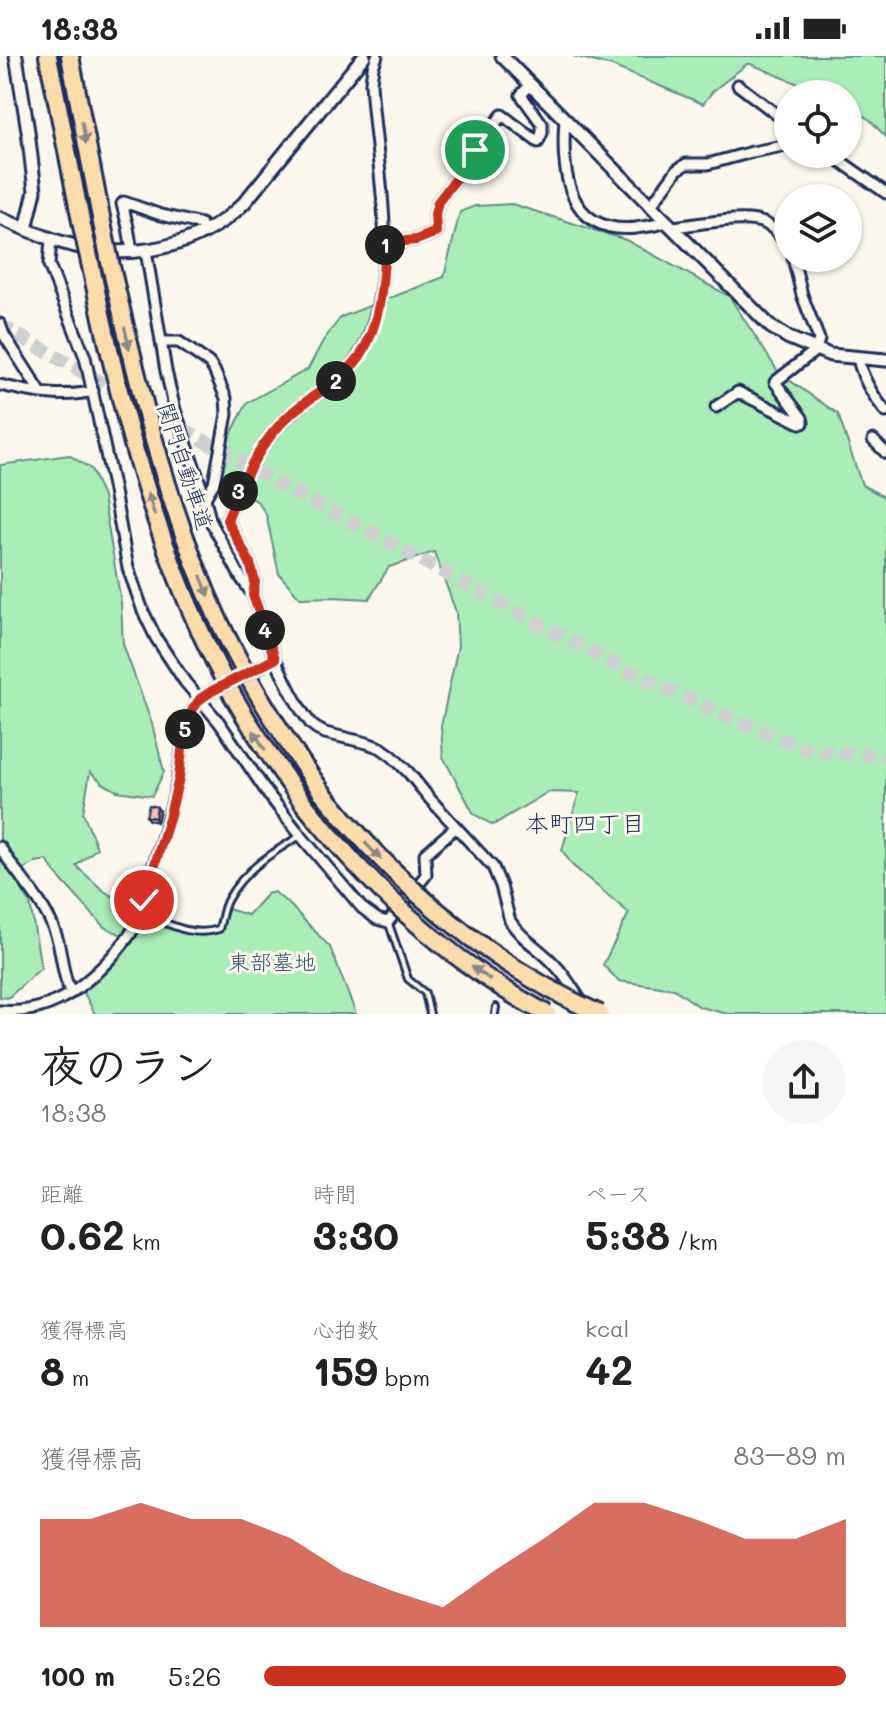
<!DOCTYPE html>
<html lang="ja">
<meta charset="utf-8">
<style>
body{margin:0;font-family:Mali,"Klee One",sans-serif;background:#f6f6f6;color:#222;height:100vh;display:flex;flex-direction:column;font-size:30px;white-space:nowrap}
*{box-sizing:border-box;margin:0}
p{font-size:26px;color:#767676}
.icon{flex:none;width:44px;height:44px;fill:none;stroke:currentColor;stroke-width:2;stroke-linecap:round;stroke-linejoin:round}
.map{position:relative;height:958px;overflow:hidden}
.sheet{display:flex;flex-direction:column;background:#fff;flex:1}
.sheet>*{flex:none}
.buttons{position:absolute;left:774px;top:24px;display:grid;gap:16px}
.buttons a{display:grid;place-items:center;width:88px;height:88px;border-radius:50%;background:#fff;box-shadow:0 2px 6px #0004;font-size:40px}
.pin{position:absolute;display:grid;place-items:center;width:68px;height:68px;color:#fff;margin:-34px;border:4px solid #fff;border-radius:50%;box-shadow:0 2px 8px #0007}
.km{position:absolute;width:40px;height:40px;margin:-20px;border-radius:50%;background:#222;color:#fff;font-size:22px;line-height:40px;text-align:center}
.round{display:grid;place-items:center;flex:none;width:84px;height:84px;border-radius:42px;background:#f6f6f6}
.summary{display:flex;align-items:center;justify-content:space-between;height:136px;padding:0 40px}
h1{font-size:44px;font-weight:700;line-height:60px}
.figures{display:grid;grid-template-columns:repeat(3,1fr);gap:12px;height:136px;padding:8px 40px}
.figures div{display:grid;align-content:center}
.figures b{font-size:40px;font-weight:700}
.figures small{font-size:22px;font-weight:400}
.figures p{font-size:22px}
.chart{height:224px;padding:16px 40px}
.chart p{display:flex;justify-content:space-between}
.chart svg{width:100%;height:144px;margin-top:8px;fill:#c8321e;opacity:.7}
ul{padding:0 40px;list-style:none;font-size:26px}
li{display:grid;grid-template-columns:128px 96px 1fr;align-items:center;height:60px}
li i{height:20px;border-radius:10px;background:#c8321e}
.status{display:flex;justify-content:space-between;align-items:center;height:56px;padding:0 40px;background:#fff;direction:ltr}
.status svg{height:22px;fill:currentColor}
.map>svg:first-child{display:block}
</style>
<div class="status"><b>18:38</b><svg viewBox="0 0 49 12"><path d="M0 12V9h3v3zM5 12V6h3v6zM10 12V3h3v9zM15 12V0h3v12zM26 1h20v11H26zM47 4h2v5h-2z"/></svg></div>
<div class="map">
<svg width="886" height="958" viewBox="0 0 886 958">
<rect width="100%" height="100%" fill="#fbf7ec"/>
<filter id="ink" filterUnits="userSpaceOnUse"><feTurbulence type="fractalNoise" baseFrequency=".0125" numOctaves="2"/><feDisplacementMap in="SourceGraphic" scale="16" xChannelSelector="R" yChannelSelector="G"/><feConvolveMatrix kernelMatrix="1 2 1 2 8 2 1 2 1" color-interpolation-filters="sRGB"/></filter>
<g filter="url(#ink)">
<!-- green -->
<path fill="#aaedb7" stroke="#628e8a" stroke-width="2" d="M573,0h313v81l-16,-17 -22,-14v-12h-26l-71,-30h-4l-34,27 -10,13 -91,-38z
M512,148l114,36 103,56 50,77 59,41 24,71 24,13v516h-158l-28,-7 -26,-18 -55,-8 -16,-16 26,-52 -57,-48 -10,-15 17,-57 -31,-1 -55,33 -19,-11 -31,-57 -2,-31 17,-80 -2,-34 -22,-60 -45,15 -20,32 -37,-2 -32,1 -21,-24 -13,-60 -9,-13 -36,-18 -5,-6 14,-41 17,-33 61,-34 15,-28 18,-24 103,-40 16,-65 15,-6z
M69,399l22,14 12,28 18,105 2,42 29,80 12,48 -12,24 -35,-5 -13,-7 -14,-12 -7,41 14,35 -21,18 28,25 30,19 -1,8 -11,17 -18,-8 -49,-54 -8,-13 -11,2 -20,12 -4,-1 18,30 11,65 -33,30 -8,-1v-532z
M274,836l16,13 40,42 26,67h-261l-12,-23 17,-13 47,-58c24,8 50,20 75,11l6,-22 20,6 19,-21z"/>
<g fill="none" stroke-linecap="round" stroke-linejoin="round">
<!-- trunk-tunnel -->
<path stroke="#cecfd0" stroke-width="14" stroke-dasharray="14 7" stroke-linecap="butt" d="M0,269l275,156 346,187 118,54 73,29 74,5"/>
<!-- service casing -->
<g stroke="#1b2f5e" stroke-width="10">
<path id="service" d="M144,858c24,9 47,24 75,15 3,-10 4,-22 9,-30 16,-29 45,-47 72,-63
M389,868l19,55 17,14 5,21
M495,958l1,-7"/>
</g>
<!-- minor casing -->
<g stroke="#1b2f5e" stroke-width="15">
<path id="minor" d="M738,29l50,38
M565,63c-4,53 2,116 71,109 10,-2 20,-2 30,-6
M830,98l56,39
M650,151l27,-37 9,-6h22l44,-12 36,-7
M672,171c23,-2 74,-13 94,-3 10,5 16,13 22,22
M51,183l-2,26 36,92 28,129 15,82 15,43 13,27 29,44 34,40 49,72 33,42 61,72 15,11 11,3 38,-47 -1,-21 31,-27
M385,187l31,-3 20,-8 -1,-18 3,-12 27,-35 10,-17 27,-35 36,27 4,-9v-9l-21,-29 9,-10
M132,195l-4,-24 -6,-23 2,-2 37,13 40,9
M146,195l20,120 9,39 30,88 5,22 31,58 12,17 22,64 15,31 11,20 10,14 5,4 9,5 42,10 14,5 11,8 17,17 21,26 63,68 8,19 9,35c13,20 30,27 45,44 10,10 18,24 26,36
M0,268l4,11 37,58
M162,286h17l30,21 5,7 12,28 1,16 -13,69 -9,15
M858,302c4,21 15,38 28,54
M0,329c29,7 63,14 93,6
M716,351l22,-15 62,31h3l-1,-5 -27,-36 41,-32 3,-11 -17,-44 -9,-37
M873,384l13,13
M253,539l2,-13 -5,-19 -23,-43c15,-41 33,-79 66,-108 19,-16 42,-27 58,-45 16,-19 23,-42 28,-67 14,-76 -4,-143 -8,-218l2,-15 4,-11
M0,791c17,29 43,52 55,85 8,20 6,42 16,61
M0,955c32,3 59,-7 84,-28 19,-15 50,-47 57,-70 3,-10 4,-20 7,-30 10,-33 22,-65 29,-100 5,-21 3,-44 12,-65 5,-13 12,-20 23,-27"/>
</g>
<!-- tertiary casing -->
<g stroke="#1b2f5e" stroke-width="17">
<path id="tertiary" d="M16,0l12,75 7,60 -9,38
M502,0l269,271 18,11 41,17 56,5
M0,162c21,9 42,19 64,25 63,19 133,7 180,-40l120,-147"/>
</g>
<!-- motorway casing -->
<g stroke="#1b2f5e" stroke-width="22">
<path id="motorway" d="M48,0l35,175
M70,0l34,177
M90,206c28,136 61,272 124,398 25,51 57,98 90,144
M110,206c28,122 56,243 108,357 29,61 65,118 104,173"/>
</g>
<!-- service -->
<use href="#service" stroke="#fbf7ec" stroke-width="4"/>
<!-- minor -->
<use href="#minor" stroke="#fbf7ec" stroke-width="9"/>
<!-- tertiary -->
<use href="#tertiary" stroke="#fbf7ec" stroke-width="11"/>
<!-- motorway -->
<use href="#motorway" stroke="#fddcac" stroke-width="16"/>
<!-- minor-bridge casing -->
<g stroke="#1b2f5e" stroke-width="15" stroke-linecap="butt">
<path id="minor-bridge" d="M212,635l52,-26"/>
</g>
<!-- motorway-bridge casing -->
<g stroke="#1b2f5e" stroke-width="22" stroke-linecap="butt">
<path id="motorway-bridge" d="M83,175l7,31
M104,177l6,29
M322,736c75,93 168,173 278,222
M304,748c66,83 148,160 243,210"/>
</g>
<!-- minor-bridge -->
<use href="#minor-bridge" stroke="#fbf7ec" stroke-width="9"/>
<!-- motorway-bridge -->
<use href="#motorway-bridge" stroke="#fddcac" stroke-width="16"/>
</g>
<!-- wall -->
<path fill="#d6a39b" stroke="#1b2f5e" stroke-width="2" d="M160,755l-3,11 -9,-2 -2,-4z"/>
<!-- shaded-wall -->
<path fill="#ae857e" stroke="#1b2f5e" stroke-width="2" d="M157,751l3,4 -3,11 -2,-4z"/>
<!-- building -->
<path fill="#f9beb4" stroke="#1b2f5e" stroke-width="2" d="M149,749l8,2 -2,11 -9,-2z"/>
<!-- one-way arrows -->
<defs><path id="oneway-solid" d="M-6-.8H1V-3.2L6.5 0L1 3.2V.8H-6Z" transform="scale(2)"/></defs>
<g fill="#8c8685">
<use href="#oneway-solid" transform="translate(84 77) rotate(79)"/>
<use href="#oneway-solid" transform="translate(127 282) rotate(77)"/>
<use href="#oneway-solid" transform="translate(151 448) rotate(-108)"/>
<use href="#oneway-solid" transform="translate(205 530) rotate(67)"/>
<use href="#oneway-solid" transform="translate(259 684) rotate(-122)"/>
<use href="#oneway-solid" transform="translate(373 795) rotate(46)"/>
<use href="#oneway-solid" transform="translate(481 917) rotate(-145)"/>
</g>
</g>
<g fill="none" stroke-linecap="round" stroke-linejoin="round" filter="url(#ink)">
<!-- route casing -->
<g stroke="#fff" stroke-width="16">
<path id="route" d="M144,844l25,-81 10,-41 5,-47 9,-22 7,-10 12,-8 63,-32 -22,-64 2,-13 -5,-19 -23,-43c16,-41 33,-80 67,-109 22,-18 49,-31 66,-55 21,-32 23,-76 25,-113l31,-3 20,-8 -1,-18 3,-12 27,-35 10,-17"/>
</g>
<!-- route -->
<use href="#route" stroke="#c8321e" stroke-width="10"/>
</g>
<g text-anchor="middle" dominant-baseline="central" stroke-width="6" stroke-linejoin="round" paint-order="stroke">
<!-- street labels -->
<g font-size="22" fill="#1b2f5e" stroke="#fbf7ec">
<text transform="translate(186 410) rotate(72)">関門自動車道</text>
</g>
<!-- park labels -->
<g font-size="22" fill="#385570" stroke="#fbf7ec">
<text x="272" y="905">東部墓地</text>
</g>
<!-- neighbourhood labels -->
<g font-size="24" fill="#1b2f5e" stroke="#fbf7ec">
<text x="585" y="766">本町四丁目</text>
</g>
</g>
</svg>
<div class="buttons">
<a><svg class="icon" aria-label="locate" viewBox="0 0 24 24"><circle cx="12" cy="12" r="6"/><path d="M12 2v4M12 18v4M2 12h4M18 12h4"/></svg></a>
<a><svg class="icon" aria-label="layers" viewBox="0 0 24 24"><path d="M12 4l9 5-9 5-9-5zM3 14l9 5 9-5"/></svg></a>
</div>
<div class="pin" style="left:475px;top:94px;background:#1e9e55"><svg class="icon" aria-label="arrive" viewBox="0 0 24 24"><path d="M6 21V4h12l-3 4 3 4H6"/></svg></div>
<div class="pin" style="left:144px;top:844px;background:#d93025"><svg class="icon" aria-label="check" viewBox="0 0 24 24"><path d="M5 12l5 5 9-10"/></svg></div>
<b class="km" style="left:385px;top:189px">1</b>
<b class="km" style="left:336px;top:325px">2</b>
<b class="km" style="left:238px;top:435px">3</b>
<b class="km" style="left:265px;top:574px">4</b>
<b class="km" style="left:185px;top:673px">5</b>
</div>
<section class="sheet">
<div class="summary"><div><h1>夜のラン</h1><p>18:38</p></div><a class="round"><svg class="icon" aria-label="share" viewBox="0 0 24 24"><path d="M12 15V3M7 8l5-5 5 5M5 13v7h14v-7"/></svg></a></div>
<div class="figures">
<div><p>距離</p><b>0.62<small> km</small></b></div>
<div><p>時間</p><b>3:30</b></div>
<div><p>ペース</p><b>5:38<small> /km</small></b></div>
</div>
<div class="figures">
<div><p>獲得標高</p><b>8<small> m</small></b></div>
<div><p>心拍数</p><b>159<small> bpm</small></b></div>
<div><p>kcal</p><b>42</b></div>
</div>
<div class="chart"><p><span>獲得標高</span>83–89 m</p>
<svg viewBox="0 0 160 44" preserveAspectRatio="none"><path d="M0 44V11L10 11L20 6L30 11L40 11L50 17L60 27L70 33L80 38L90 27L100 17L110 6L120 6L130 11L140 17L150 17L160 11V44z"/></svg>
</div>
<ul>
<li><b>100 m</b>5:26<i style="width:100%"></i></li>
</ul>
</section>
